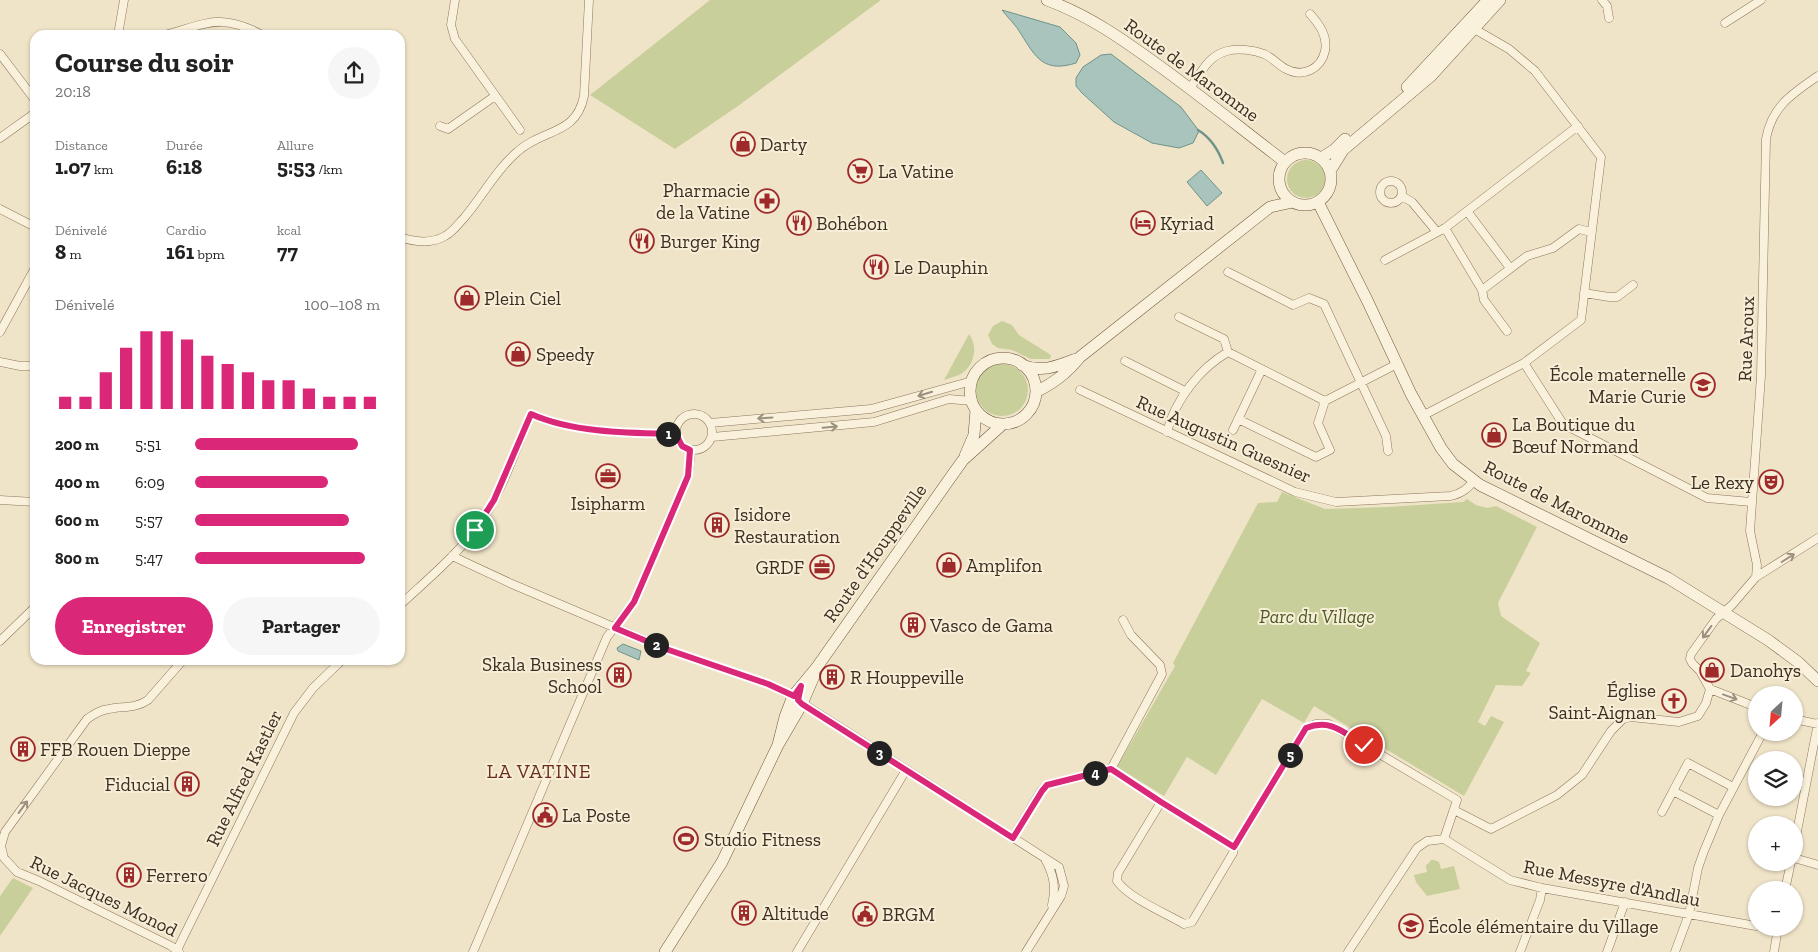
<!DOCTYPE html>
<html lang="fr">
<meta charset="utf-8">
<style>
body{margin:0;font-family:"Zilla Slab",serif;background:#f6f6f6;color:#222;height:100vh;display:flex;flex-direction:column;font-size:19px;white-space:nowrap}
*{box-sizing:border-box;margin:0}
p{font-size:16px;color:#767676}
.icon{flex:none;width:28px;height:28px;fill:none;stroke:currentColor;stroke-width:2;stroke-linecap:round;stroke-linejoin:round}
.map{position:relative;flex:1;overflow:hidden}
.drawer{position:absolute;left:30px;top:30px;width:375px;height:635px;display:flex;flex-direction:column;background:#fff;border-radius:15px;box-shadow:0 1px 4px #0004}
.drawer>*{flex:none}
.needle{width:32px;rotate:206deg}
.controls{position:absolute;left:1748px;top:686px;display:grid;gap:10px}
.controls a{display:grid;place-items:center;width:55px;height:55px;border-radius:50%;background:#fff;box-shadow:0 1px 4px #0004;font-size:25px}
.pin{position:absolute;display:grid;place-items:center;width:42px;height:42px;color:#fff;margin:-21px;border:2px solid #fff;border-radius:50%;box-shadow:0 1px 5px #0007}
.km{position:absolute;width:25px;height:25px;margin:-12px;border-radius:50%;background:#222;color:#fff;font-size:14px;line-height:25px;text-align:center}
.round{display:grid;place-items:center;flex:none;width:52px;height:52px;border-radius:26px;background:#f6f6f6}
.overview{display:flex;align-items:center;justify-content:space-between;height:85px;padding:0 25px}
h1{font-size:28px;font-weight:700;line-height:38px}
.figures{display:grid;grid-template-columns:repeat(3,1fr);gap:8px;height:85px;padding:5px 25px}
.figures div{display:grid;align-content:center}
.figures b{font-size:21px;font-weight:700}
.figures small{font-size:14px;font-weight:400}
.figures p{font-size:14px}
.chart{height:140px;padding:10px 25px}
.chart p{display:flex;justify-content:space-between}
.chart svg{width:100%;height:90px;margin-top:5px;stroke:#db2777;stroke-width:6}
.primary-button{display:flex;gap:10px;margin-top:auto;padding:10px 25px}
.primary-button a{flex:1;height:58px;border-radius:30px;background:#db2777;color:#fff;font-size:20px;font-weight:700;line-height:58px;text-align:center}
.primary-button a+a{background:#f6f6f6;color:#222}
ul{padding:0 25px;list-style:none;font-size:16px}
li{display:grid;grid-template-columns:80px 60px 1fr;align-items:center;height:38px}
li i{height:12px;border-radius:6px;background:#db2777}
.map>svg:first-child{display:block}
</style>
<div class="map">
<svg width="1818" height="952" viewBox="0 0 1818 952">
<rect width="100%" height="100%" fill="#f0e4c8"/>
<!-- green -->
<path fill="#c9cf9b" d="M710,0h171l-143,106 -63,43 -85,-54z
M1287 179a19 19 0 1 1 38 0a19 19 0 1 1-38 0Z
M1002,321l10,4 7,10 32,20 -1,4h-19l-19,-9 -14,-2 -6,-4 -4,-9 5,-9z
M969,334c10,13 5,34 -10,41 -4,2 -11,3 -15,5z
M976 390a26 26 0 1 1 52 0a26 26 0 1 1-52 0Z
M1282,492l43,17 62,-2 76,-5 4,-3 9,6 11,3 9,-2 41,21 -39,76 3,13 39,27 -14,28 5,2 -9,13 -26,-1 -18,37 7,4 6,-10 13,6 -40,74 -150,-90 -10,17 -42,-24 -46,76 -29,-18 -23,39 -47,-29 58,-101 -2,-3 85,-160 19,-1z
M1431,860h3l5,2 2,7 13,-3 6,23 -33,7 -11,-14 -2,-7 13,-3 -1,-7 2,-1z
M13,878l20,10 -33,48v-40z"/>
<!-- water -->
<path fill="#a9c4bc" stroke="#6f938a" d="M1002,10l58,17 16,16 4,12 -4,8c-32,10 -40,-5 -55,-29 -5,-9 -13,-16 -19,-24z
M1111,54l70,53 18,24 -6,12 -14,5 -27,-5 -38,-21 -32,-29 -6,-7v-8l7,-11 18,-12z
M1201,170l21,23 -15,13 -20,-24z
M623,644l18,7 -2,9 -21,-9 -1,-3z"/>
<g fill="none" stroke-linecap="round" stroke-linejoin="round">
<!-- stream -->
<path stroke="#6f938a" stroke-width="2.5" d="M1198,130c13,8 20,19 25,33"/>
<!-- street casing -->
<g stroke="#8d765c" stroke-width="9">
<path id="street" d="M455,0l-4,25 4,14 65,91
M1602,0l5,6 2,12
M1725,23l36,-23
M118,35l6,-35
M165,35c41,-11 56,-23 97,0
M0,54l35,46
M1190,88c11,-14 17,-32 37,-37 11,-3 27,-1 37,3 9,4 14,11 22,15 17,9 35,0 39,-18 3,-15 -6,-27 -15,-37
M440,126l8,3 47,-33
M0,138l35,-25
M1380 192a11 11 0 1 1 22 0a11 11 0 1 1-22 0Z
M1402,196l10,6 25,30
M0,209l35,18
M1467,211l43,57
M1445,228l37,62
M400,237c14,5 32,7 45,-1 8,-4 13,-12 19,-18 18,-21 32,-48 53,-66 26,-24 59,-16 67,-56l5,-96
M1385,260l60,-32 133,-102
M1228,272l65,33 16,-7 15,6 62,132 2,15
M1584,293l25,4h8l16,-12
M1179,317l45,22 4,13
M1507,331l-23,-31 -2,-10 45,-34 26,-8 26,-19 12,3
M0,332l35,-64
M1125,361l60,30
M0,362l20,4h15
M1524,363l39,61 144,74 44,4
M1080,390l215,102 41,10 114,-6c11,-2 17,-7 24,-15
M676 432a18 18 0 1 1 36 0a18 18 0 1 1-36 0Z
M1424,415l100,-52 57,-43 20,-163 -66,-86 -26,-22 -38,-22
M1238,419l78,38 14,-7 -12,-27 7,-22
M710,423l161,-14 101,-28
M1233,430l29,-61
M1167,432c8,-32 33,-64 61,-80l97,49 72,-37
M712,437l162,-15 75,-23 23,2
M0,500l35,2
M452,556l60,28 151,64 105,36 25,12
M1756,577l62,-39
M400,605c29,-27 61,-53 83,-86 21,-32 33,-71 48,-105 43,19 98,19 145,20
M0,641l35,-34
M1710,689l46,18
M799,701l260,166 5,19 -3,10 -35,56
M1794,719l24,5
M1111,769l51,-95 -2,-9 -29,-30 -8,-15
M1161,802l-43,71 -1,8c12,17 48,32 67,43l8,-2 41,-69 1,-6
M1454,810l37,19 66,-34 25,-20 29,-44 12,-12 8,-2 48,5 19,-6 8,-13 4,-14 -10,-18 -8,-8 -2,-4 1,-5 25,-35 16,-14 24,-28 1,-12 -7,-34 11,-155 5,-237c6,-33 26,-45 52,-63
M1662,812l11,-21
M1719,815l-46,-24 15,-28 45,24
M1013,837l28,-46 6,-6 64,-16 50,33 73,45 72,-119 10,-4h13l128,76 -13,39 -17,2 -10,7 -69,104
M1444,839l66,41 32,8 214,38
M1794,847l24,-124
M1794,858l24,7
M1045,859c9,16 11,29 7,46
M1785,890l6,-28
M1767,928l11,1
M177,950l117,-237 19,-25 29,-28
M179,952l-8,-6 -132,-65 -22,-9 -13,-14 -3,-12 4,-14 82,-113c7,-5 13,-9 22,-10 14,-3 26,0 39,-9l35,-40
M473,952l134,-315 27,-35 54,-126 3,-26
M797,952l109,-182
M1520,952l20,-52 2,-12
M1607,952l18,-50
M1675,952l14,-38 9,-46 6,-17 15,-36 44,-83
M1774,952l4,-24"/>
</g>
<!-- secondary casing -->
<g stroke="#6f573f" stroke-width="12">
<path id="secondary" d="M1047,0c43,16 75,39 111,65 43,31 85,65 127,97
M1407,87l81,-87
M1279 179a26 26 0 1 1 52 0a26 26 0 1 1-52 0Z
M1321,158l13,-8 11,-11
M1330,171l13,-21 88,-74 69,-76
M1318,202l50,100 43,92 30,54 12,16 27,21 188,93 100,62 30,22 20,19
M970 391a33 33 0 1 1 66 0a33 33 0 1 1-66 0Z
M1022,365c20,8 36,1 54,-6
M1036,392c19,-10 30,-18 44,-35l190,-150 23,-5
M965,456l9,-21 2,-25
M778,745l7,-28 8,-21 24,-29 136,-193 10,-14 40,-36
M665,952l57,-90 56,-117 24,-41 12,-28"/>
</g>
<!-- street -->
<use href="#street" stroke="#faf1dc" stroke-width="8"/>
<!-- secondary -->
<use href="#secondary" stroke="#faf1dc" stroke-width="11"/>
</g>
<!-- one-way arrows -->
<defs><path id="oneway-shaft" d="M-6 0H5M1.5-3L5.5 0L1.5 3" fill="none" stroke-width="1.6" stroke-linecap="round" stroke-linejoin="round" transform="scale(1.25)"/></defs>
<g stroke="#9c907e">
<use href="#oneway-shaft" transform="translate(925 394) rotate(163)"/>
<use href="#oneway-shaft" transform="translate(765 418) rotate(176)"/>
<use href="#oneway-shaft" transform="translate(830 427) rotate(-5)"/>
<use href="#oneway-shaft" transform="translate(1788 558) rotate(-32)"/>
<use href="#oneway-shaft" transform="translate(1707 632) rotate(126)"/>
<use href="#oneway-shaft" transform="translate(1730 697) rotate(20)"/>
<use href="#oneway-shaft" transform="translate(23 807) rotate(-54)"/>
</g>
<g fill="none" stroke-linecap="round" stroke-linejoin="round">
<!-- route casing -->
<g stroke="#fff" stroke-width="10">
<path id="route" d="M475,530l19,-30 37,-86c42,19 99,19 145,20l6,12 8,4 -2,26 -35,82 -19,44 -19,26 48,20 105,36 26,12 7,-10 -3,14 4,4 211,134 29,-47 5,-6 64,-16 50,33 73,45 72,-119c25,-10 38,5 58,17"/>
</g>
<!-- route -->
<use href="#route" stroke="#db2777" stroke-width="6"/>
</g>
<!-- icons -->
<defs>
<g id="shop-ring" transform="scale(1.25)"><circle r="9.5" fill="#f7eed8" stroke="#9e2a2b" stroke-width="1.5"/><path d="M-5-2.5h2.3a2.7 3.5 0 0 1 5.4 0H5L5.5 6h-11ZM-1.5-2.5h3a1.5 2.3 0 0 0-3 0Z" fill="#9e2a2b"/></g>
<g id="supermarket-ring" transform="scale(1.25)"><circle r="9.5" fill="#f7eed8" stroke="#9e2a2b" stroke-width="1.5"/><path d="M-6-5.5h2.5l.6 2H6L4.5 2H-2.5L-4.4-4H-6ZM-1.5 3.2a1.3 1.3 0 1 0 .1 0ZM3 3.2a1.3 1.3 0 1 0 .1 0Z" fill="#9e2a2b"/></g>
<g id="pharmacy-ring" transform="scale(1.25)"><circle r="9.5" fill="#f7eed8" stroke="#9e2a2b" stroke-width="1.5"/><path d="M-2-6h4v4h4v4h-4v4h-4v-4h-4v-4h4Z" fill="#9e2a2b"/></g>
<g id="restaurant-ring" transform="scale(1.25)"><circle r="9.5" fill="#f7eed8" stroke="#9e2a2b" stroke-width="1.5"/><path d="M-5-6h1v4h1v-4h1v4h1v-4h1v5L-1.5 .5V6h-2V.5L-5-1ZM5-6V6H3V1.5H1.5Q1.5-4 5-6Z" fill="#9e2a2b"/></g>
<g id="hotel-ring" transform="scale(1.25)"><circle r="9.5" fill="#f7eed8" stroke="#9e2a2b" stroke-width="1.5"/><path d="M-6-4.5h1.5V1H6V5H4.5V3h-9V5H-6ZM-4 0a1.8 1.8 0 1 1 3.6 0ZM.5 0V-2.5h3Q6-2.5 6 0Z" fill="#9e2a2b"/></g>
<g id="school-ring" transform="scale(1.25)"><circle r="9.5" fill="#f7eed8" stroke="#9e2a2b" stroke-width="1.5"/><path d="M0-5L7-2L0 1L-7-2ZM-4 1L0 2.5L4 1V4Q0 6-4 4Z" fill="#9e2a2b"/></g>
<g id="office-ring" transform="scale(1.25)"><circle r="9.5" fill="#f7eed8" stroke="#9e2a2b" stroke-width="1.5"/><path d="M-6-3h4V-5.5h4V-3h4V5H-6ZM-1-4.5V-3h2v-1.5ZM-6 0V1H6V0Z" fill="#9e2a2b"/></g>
<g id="theatre-ring" transform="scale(1.25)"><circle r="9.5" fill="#f7eed8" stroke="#9e2a2b" stroke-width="1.5"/><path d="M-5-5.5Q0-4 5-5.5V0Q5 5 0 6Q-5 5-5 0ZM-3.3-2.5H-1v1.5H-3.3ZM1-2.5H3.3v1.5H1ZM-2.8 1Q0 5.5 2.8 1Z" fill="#9e2a2b"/></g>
<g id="building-ring" transform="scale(1.25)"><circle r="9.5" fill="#f7eed8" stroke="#9e2a2b" stroke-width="1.5"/><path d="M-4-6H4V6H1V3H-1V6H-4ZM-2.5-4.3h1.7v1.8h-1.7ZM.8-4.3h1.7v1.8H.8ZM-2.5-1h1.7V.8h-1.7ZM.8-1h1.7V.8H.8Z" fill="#9e2a2b"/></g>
<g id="church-ring" transform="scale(1.25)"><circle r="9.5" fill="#f7eed8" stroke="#9e2a2b" stroke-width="1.5"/><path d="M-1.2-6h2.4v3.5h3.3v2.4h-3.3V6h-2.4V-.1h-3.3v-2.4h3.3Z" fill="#9e2a2b"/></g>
<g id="civic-ring" transform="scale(1.25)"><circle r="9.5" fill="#f7eed8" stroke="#9e2a2b" stroke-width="1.5"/><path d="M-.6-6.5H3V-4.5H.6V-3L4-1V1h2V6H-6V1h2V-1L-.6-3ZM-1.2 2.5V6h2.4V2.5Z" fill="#9e2a2b"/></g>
<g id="stadium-ring" transform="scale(1.25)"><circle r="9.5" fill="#f7eed8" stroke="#9e2a2b" stroke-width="1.5"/><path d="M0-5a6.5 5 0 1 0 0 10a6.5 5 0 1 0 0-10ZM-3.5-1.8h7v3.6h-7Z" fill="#9e2a2b"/></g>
</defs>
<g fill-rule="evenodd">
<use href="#shop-ring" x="743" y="144"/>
<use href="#supermarket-ring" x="860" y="171"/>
<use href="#pharmacy-ring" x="767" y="201"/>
<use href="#restaurant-ring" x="799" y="223"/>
<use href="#hotel-ring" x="1143" y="223"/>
<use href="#restaurant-ring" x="642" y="241"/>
<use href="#restaurant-ring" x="876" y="267"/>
<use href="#shop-ring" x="467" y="298"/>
<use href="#shop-ring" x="518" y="354"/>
<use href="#school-ring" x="1703" y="385"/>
<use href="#shop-ring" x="1494" y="435"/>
<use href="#office-ring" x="608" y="476"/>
<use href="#theatre-ring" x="1771" y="482"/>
<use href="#building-ring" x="717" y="525"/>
<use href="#shop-ring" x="949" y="565"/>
<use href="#office-ring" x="822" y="567"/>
<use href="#building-ring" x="913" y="625"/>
<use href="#shop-ring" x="1712" y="670"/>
<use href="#building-ring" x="619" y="675"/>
<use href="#building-ring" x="832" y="677"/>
<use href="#church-ring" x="1674" y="701"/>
<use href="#building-ring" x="23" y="749"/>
<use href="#building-ring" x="187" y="784"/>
<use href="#civic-ring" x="545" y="815"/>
<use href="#stadium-ring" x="686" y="839"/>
<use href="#building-ring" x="129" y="875"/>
<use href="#building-ring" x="744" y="913"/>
<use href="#civic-ring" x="865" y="914"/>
<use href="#school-ring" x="1411" y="926"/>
</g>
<g text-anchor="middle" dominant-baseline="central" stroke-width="4" stroke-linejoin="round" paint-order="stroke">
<!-- street labels -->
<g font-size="19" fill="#3d2e20" stroke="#f7eed8">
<text transform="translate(1192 70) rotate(36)">Route de Maromme</text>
<text transform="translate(1746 339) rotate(-88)">Rue Aroux</text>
<text transform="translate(1224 439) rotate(24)">Rue Augustin Guesnier</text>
<text transform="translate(1557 502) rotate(27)">Route de Maromme</text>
<text transform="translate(875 553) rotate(-55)">Route d'Houppeville</text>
<text transform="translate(244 778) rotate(-64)">Rue Alfred Kastler</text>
<text transform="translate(1612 883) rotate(11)">Rue Messyre d'Andlau</text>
<text transform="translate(104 896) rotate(26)">Rue Jacques Monod</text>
</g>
<!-- poi labels -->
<g font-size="19" fill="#3d2e20" stroke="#f7eed8" text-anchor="start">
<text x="760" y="144">Darty</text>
<text x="878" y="171">La Vatine</text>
<text x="750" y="190" text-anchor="end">Pharmacie<tspan x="750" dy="22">de la Vatine</tspan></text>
<text x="816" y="223">Bohébon</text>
<text x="1160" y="223">Kyriad</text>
<text x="660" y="241">Burger King</text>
<text x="894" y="267">Le Dauphin</text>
<text x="484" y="298">Plein Ciel</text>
<text x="536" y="354">Speedy</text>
<text x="1686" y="374" text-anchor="end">École maternelle<tspan x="1686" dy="22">Marie Curie</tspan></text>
<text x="1512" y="424">La Boutique du<tspan x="1512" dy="22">Bœuf Normand</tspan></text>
<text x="1754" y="482" text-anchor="end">Le Rexy</text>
<text x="608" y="503" text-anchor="middle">Isipharm</text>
<text x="734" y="514">Isidore<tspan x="734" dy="22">Restauration</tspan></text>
<text x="966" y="565">Amplifon</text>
<text x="804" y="567" text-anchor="end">GRDF</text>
<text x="930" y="625">Vasco de Gama</text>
<text x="602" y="664" text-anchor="end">Skala Business<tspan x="602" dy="22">School</tspan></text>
<text x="1730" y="670">Danohys</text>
<text x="850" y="677">R Houppeville</text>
<text x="1656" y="690" text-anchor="end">Église<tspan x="1656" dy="22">Saint-Aignan</tspan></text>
<text x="40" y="749">FFB Rouen Dieppe</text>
<text x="170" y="784" text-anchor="end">Fiducial</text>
<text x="562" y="815">La Poste</text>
<text x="704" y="839">Studio Fitness</text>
<text x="146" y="875">Ferrero</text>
<text x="762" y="913">Altitude</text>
<text x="882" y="914">BRGM</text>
<text x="1428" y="926">École élémentaire du Village</text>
</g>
<!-- park labels -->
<g font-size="19" font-style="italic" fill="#4d5a26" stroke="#f7eed8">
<text x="1317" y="616">Parc du Village</text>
</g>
<!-- neighbourhood labels -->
<g font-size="20" letter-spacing="1" fill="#6b2e1e" stroke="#f7eed8">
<text x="539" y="771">LA VATINE</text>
</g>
</g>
</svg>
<div class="controls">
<a><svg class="needle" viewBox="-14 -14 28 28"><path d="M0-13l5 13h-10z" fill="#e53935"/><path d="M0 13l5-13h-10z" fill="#767676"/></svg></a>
<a><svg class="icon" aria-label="layers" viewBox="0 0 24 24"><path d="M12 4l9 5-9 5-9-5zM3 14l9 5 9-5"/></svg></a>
<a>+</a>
<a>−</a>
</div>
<div class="pin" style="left:475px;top:530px;background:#1e9e55"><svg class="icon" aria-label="arrive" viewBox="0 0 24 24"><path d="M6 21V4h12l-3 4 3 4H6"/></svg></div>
<div class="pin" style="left:1364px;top:745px;background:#d93025"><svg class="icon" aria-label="check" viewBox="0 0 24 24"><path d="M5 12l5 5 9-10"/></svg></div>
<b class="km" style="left:668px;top:434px">1</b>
<b class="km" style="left:656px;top:645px">2</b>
<b class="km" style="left:879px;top:753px">3</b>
<b class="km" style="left:1095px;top:773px">4</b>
<b class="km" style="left:1290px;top:755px">5</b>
<section class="drawer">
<div class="overview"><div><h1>Course du soir</h1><p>20:18</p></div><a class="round"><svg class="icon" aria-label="share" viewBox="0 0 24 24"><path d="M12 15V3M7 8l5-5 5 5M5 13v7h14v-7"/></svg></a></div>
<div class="figures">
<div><p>Distance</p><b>1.07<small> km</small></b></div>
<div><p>Durée</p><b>6:18</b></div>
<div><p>Allure</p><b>5:53<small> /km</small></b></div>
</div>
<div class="figures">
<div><p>Dénivelé</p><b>8<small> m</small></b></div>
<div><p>Cardio</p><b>161<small> bpm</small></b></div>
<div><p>kcal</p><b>77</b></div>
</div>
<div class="chart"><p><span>Dénivelé</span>100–108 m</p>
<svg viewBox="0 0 160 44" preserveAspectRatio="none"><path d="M5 44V38M15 44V38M25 44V26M35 44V14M45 44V6M55 44V6M65 44V10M75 44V18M85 44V22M95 44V26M105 44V30M115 44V30M125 44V34M135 44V38M145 44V38M155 44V38"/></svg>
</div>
<ul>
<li><b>200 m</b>5:51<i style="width:88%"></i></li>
<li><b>400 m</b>6:09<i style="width:72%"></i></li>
<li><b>600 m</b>5:57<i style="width:83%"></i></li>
<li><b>800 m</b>5:47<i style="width:92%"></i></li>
</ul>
<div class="primary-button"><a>Enregistrer</a><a>Partager</a></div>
</section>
</div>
